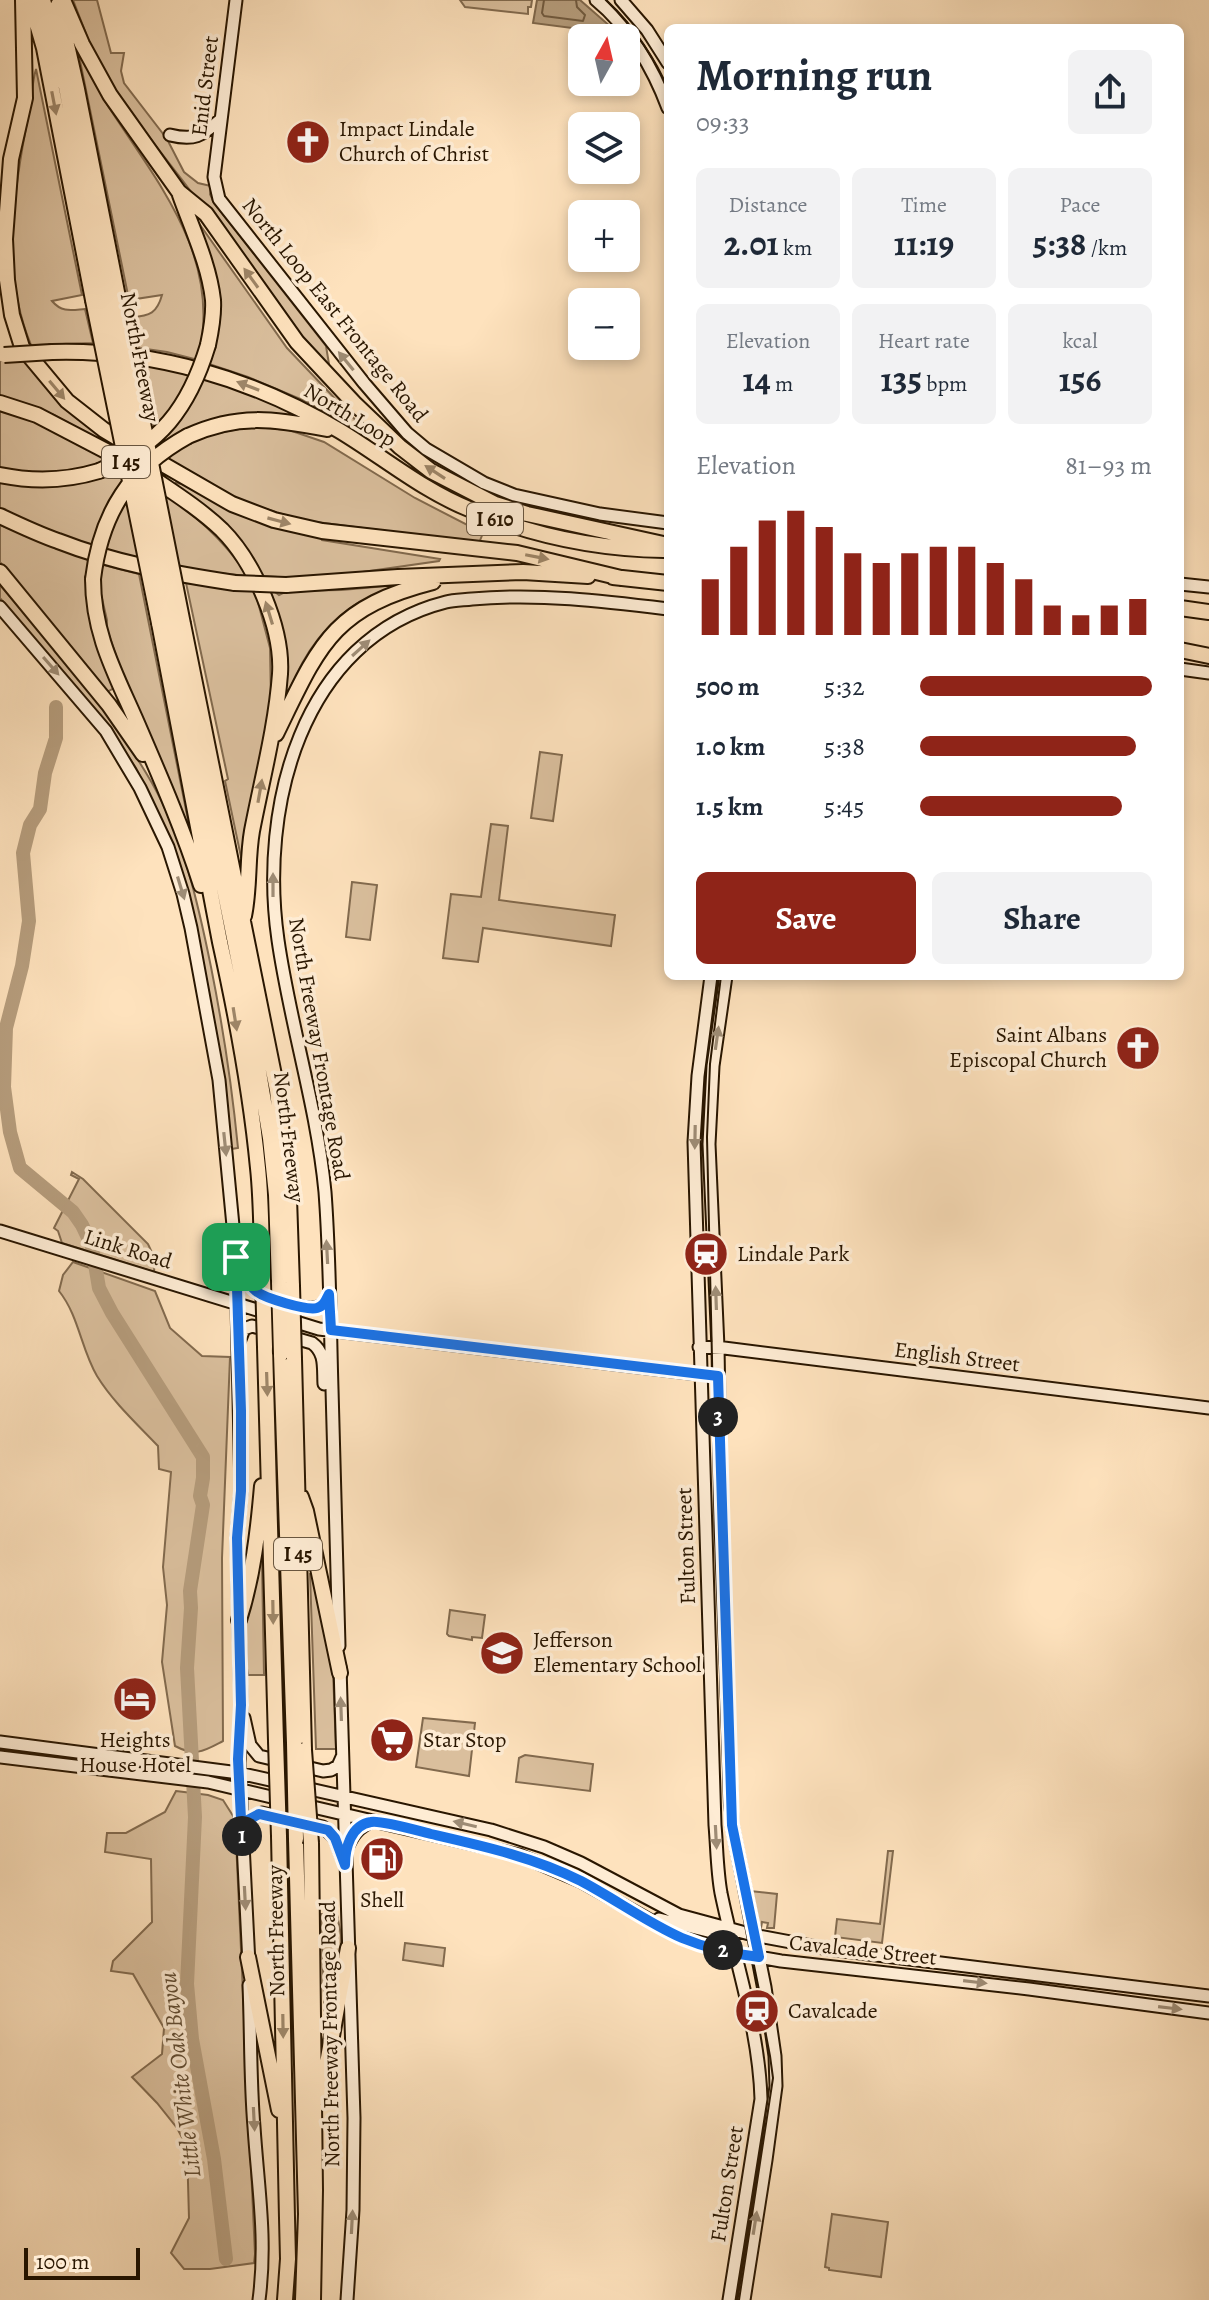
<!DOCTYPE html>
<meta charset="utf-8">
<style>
body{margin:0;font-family:Alegreya,serif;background:#f2f2f3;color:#1f2937;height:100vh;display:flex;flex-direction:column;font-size:30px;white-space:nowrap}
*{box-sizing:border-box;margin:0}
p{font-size:26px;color:#747a83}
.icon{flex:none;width:44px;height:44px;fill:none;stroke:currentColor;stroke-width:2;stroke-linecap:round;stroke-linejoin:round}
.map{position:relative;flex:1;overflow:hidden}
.sheet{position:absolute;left:664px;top:24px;width:520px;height:956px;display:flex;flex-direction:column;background:#fff;border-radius:12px;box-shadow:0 4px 12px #0003}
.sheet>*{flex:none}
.needle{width:52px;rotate:8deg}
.controls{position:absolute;left:568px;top:24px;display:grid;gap:16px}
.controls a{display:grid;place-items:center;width:72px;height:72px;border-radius:12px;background:#fff;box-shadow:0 4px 12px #0003;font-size:40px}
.scale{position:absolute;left:24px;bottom:20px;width:116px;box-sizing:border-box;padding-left:8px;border:4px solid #291600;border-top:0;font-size:22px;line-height:28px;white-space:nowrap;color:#291600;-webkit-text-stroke:6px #feecd4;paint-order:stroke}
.pin{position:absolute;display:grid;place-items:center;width:68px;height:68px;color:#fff;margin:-34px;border-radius:16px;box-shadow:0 4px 12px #0006}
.km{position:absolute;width:40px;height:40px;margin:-20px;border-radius:50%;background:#222;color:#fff;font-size:22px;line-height:40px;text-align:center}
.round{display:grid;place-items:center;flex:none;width:84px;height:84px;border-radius:12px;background:#f2f2f3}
.summary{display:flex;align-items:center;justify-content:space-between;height:136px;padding:0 32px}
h1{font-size:44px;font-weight:600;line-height:60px}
.metrics{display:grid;grid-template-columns:repeat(3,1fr);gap:12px;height:136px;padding:8px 32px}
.metrics div{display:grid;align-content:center;border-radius:12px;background:#f2f2f3;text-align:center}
.metrics b{font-size:34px;font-weight:600}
.metrics small{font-size:22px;font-weight:400}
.metrics p{font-size:22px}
.chart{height:224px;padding:16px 32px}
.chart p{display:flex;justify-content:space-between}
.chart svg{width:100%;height:144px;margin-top:8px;stroke:#8f2418;stroke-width:6}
.primary-button{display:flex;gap:16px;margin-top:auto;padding:16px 32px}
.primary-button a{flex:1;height:92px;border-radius:12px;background:#8f2418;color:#fff;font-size:32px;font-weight:600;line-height:92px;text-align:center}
.primary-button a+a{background:#f2f2f3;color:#1f2937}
ul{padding:0 32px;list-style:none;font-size:26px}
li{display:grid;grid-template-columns:128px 96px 1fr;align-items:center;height:60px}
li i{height:20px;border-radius:10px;background:#8f2418}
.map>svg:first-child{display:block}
</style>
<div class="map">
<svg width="1209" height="2300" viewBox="0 0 1209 2300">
<rect width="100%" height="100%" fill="#fee2bd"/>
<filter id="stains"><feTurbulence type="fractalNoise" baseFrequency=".0025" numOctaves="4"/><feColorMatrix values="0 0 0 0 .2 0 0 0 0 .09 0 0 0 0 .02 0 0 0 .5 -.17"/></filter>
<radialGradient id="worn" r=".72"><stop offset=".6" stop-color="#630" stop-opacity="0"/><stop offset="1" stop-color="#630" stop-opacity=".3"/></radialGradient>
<!-- green -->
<path fill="#dabf9d" stroke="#826a4e" stroke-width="2" d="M73,0h24l14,53h13l-3,18 3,12 43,56 17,33 14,11 13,3 -1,8 4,9 112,143 4,24 -39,-44 -108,-145 -65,-84 -28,-53z
M460,0h72l-1,7h-3v7l-63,-7z
M78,51c10,19 19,37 30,55 51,79 115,152 90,254l-31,-8 -28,-4 -7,-31c18,-1 25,-4 30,-22l-33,5z
M36,69l46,226 -30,6c10,12 20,9 33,8l8,34 -62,2c-31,-74 -17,-157 -2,-233 3,-14 3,-30 7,-43z
M198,222l89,126 76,80 -2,4 -56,-31 -57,-24 -39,-13 5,-23 -18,-117z
M25,360c28,40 47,54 87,81l1,7 -59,-33 -54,-19v-35z
M141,363l53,10 -8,16 -31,41z
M204,377c25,7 71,20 89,39l-49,-2 -72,24 -14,9v-4l27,-31z
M0,409l40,13 70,38 -16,7 -46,8 -48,-5z
M254,427l35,3 35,12 91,56 68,35 -4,10 -178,-23 -60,-19 -78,-43c28,-20 57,-27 91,-31z
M117,470c15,3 27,12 40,20 37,23 66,49 91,86 -29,-3 -59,-5 -88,-11 -55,-12 -107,-33 -160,-55v-28c42,8 78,5 117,-12z
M176,483l6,1 47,25 91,27 2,4 118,19 -1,2 -83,12 -1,2 -61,3 -33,-2 -85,-89z
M0,525l89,35 -2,20 27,108 -7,4 -107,-130z
M100,564l39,10 53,266 -69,-164 -16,-47v-9l-9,-39z
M186,583l69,8 15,57 1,54 -27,154 -3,1 -16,-76 3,-2z
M0,585c54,64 110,125 152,198 32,57 46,120 59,184 12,60 21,120 27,181l-7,1 -10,-82 -54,-235 -31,-64 -33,-48 -103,-122z
M397,585c-11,8 -30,12 -44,21 -37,25 -55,61 -71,101l-14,-116 7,1 4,3 8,-4 55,-1z
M540,752l22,3 -9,66 -22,-3z
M491,824l17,2 -9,74 116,15 -4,31 -128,-18 -5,34 -35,-4 8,-64 30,3z
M352,882l25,3 -7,55 -24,-3z
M72,1172l11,7 65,65 7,15 -1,13 -92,-29 -4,-12 -4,-3 25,-49 -8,-4z
M73,1262l82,29 15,37 32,28 28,1 -8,201 1,183c-19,10 -27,16 -48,5l-13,-84 5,-57 -4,-38 8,-95 -12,-3 -1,-23c-21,-22 -45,-44 -61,-70 -16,-27 -18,-60 -38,-85l4,-16z
M260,1555l2,7 2,113h-16l-5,-31 2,-29z
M310,1574h4l19,97 3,78h-20z
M450,1610l35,5 -3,23 -10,-1v3l-23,-4 -2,-2z
M423,1718l52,5 -6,53 -53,-9z
M525,1755l68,9 -3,27 -74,-9 3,-24z
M176,1791l32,4 15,5 12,19 20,435 -1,9 -44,6h-26l-13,-16 18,-35 -2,-71 -10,-19 -20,-25 -25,-26 30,-23 2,-26 -31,-54 -22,-3 2,-10 39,-39 -1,-63 -46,-7 2,-19h19l39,-21z
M888,1851h5l-11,92 -47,-6 2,-18 43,5z
M750,1891l27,3 -3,34h-7l1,-5 -6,-1 -1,6 -5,-5z
M321,1914h16l4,21v17l-16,75z
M405,1943l40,5 -2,18 -40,-6z
M832,2214l56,8 -7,55 -52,-7v-2l-4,-1z"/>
<!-- water -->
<path fill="#b69d7d" stroke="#7e674b" stroke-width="2" d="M537,0h43l39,34 -86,-11z"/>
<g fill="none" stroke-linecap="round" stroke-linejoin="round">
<!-- shore -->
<path stroke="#705a3e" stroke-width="2" d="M544,0l-2,13 2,3 39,5 2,-6 -8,-8 -1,-7"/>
<!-- river -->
<path stroke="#b69d7d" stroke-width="14" d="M56,707v31l-11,35 -5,36 -10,16 -7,28 6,68 -7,45 -16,62 -2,59 6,45 10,36 53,44 9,13 10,21 7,42 13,25 91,144v21l-3,18 3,9 -13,86 1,17 -4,60 8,149 -8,167 5,55 22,120 12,100"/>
<!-- secondary casing -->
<g stroke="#291600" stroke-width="15">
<path id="secondary" d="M236,0l-22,177 5,22 145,184 43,50 19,16 58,34 30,12 86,19 68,9
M596,0c33,27 57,68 72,108
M621,0l26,30 21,33
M170,135c24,6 32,1 50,-15
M1180,584l29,3
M0,607l106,124 34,57 28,59 15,47 8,34 28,152 17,177 5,234 -4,47 4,167 -2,58 10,201
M1180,669l29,4
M711,976l-13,100 -4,66 21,683c2,23 2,46 6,68 14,68 38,136 40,206l-32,201
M726,976l-13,90 -4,78 9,203 3,177 11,301 33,162 10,69 1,30 -10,74 -22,140
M0,1231l319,98 387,46
M238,1262l20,31c14,5 51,22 64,12 3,-2 5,-7 7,-11
M239,1342l5,-13 8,-3 60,17c14,10 11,25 12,41
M699,1347l25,1 485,60
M339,1646c-2,-86 -5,-172 -7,-257 -2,-66 -2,-131 -7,-197 -8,-85 -35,-168 -47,-252 -19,-131 22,-301 168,-338 8,-2 18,-2 26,-3 66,-6 131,2 196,10
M340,1667l14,451 -1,92 -6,90
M244,1718l6,27 9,11 64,15 8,-1 7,-4 4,-9
M0,1742l239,31 252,57 53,17 37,16 98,52 74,20 75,14 381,47
M0,1757l208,25 76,18
M300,1804l219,51 61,26 102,57 53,15 46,8 248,28 180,24
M244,1830l4,-10 14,-7 61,14 12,11 7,19
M347,1848c6,-14 11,-20 25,-27
M659,1919l73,18
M249,1985c2,48 1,95 5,142 4,61 13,112 5,173"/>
</g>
<!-- highway casing -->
<g stroke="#291600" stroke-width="18">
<path id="highway" d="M23,0l2,98 -14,61 -6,80 2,41 5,35 10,32 45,54 37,29 25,15
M30,0l14,48 49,252
M43,0l23,87 40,214
M63,0l19,44 28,51 69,97 27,22 91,128 57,61 46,44 31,24 64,33 32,10 141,31
M58,5l19,84 42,213
M180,195c12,34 29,69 33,105 1,16 -2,31 -5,45
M52,352c101,-3 202,27 288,79 43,26 82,59 129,78 61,26 129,40 195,41
M0,403l37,12 94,49
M188,436c50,-23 87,-17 139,-7
M147,455l85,49 42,16 48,11 195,22 104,25
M0,475c34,7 66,6 99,-4
M148,475c25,17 52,34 74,55 32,32 61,98 58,144 -4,53 -18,105 -28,157 -5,28 -2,56 -8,85
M0,516c19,9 38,18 58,25 56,22 117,33 177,42
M0,572l109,133 34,49
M613,577l55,6
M93,579c0,58 25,99 47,151 22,51 44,102 61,155
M286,585l112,-8 125,-5 65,4
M1180,608l29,4
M159,623l61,319c16,72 31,153 38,226 4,37 3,75 5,112
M171,624l79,394 20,120 6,57 3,88
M183,624l94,466 12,108 3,88
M1180,650l29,6
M276,734c43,-88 55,-126 157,-152
M265,1347l11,394
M281,1354l13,389
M294,1359l10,391
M301,1497l5,14 34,162
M239,1620c14,-44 19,-88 23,-134
M279,1836l8,382 1,41 -3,41
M296,1839l10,375 -3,86
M311,1843l4,347 -2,110
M248,1957l31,153
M317,2099l7,-19 24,-132"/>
</g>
<!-- secondary -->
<use href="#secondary" stroke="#feecd4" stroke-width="11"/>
<!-- highway -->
<use href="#highway" stroke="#fee2bd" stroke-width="14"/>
<!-- tram -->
<path stroke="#291600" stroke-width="2" d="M606,0c26,26 48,55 62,89
M721,976l-11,88 -3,73 8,355 9,313 6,42 40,209 3,22 -34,222"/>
<!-- highway-bridge casing -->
<g stroke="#291600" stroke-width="18" stroke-linecap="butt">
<path id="highway-bridge" d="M93,300l66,323
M106,301l65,323
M119,302l64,322
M4,355l48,-3
M99,471c61,-26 90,-63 109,-126
M93,579c8,-66 37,-111 95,-143
M235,583l51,2
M263,1280l2,67
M279,1283l2,71
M292,1286l2,73
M276,1741l3,95
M294,1743l2,96
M304,1750l7,93"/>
</g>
<!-- highway-bridge -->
<use href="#highway-bridge" stroke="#fee2bd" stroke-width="14"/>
</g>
<!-- one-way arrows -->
<defs><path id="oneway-solid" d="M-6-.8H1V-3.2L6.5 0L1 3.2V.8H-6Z" transform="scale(2)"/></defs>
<g fill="#9e8668">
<use href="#oneway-solid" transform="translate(54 103) rotate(79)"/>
<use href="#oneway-solid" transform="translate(251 278) rotate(-126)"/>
<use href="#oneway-solid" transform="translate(248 386) rotate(-159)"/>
<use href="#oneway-solid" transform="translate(57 390) rotate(50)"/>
<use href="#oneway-solid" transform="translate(435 472) rotate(-147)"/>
<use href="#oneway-solid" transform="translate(279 521) rotate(15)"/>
<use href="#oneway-solid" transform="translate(537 557) rotate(11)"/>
<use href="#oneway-solid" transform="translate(269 613) rotate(-107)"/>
<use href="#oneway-solid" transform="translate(260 791) rotate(-80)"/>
<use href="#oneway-solid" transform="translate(235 1019) rotate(81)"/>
<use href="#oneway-solid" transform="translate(267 1384) rotate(88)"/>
<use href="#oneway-solid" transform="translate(273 1612) rotate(89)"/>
<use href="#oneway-solid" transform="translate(283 2026) rotate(89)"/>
</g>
<g fill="#9e8c75">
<use href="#oneway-solid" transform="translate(346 361) rotate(-129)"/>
<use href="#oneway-solid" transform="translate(361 648) rotate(-42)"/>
<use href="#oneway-solid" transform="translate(51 666) rotate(49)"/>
<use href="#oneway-solid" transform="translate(273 885) rotate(-90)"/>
<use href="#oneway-solid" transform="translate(181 888) rotate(73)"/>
<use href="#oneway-solid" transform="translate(717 1038) rotate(-82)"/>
<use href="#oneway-solid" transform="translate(695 1137) rotate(91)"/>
<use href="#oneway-solid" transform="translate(225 1144) rotate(84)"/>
<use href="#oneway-solid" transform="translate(327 1252) rotate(-93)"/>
<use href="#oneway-solid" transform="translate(716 1298) rotate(-92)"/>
<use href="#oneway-solid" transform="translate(341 1709) rotate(-92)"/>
<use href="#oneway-solid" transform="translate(465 1824) rotate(-167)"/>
<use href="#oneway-solid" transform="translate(716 1837) rotate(87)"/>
<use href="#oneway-solid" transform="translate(245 1898) rotate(87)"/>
<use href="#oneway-solid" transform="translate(975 1982) rotate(7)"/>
<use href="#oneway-solid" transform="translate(1170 2008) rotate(7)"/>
<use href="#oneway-solid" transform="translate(254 2119) rotate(87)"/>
<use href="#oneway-solid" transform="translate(352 2222) rotate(-87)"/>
<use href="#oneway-solid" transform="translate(755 2223) rotate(-81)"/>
</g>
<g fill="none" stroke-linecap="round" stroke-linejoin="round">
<!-- route casing -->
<g stroke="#fff" stroke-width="16">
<path id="route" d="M236,1257c5,11 10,26 20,34 8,7 51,20 61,17 7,-2 9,-8 12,-14l2,36 387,46 14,449 27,132c-25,-3 -53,-9 -77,-19 -34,-15 -67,-39 -101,-57 -48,-24 -98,-35 -150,-47 -12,-3 -50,-14 -60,-12 -20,3 -26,26 -26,43l-10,-27 -7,-8 -69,-16 -11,6 -6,19 -4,-80 3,-54 -4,-167 4,-47v-80z"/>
</g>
<!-- route -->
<use href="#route" stroke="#1a73e8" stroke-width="10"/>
</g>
<!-- icons -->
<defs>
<g id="church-disc" transform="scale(2.3)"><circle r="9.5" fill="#8f2418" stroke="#feecd4"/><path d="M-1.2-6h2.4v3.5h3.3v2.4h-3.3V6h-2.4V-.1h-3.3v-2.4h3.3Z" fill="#fff"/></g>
<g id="station-disc" transform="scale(2.3)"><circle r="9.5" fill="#8f2418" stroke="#feecd4"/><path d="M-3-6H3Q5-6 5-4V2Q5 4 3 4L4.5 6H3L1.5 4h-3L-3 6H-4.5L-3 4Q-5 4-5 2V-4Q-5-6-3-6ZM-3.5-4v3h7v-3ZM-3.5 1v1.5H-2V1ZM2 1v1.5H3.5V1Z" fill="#fff"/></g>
<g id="school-disc" transform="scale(2.3)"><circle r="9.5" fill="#8f2418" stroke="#feecd4"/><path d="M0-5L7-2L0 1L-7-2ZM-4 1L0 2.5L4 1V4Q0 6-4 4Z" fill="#fff"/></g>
<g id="hotel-disc" transform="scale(2.3)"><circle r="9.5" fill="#8f2418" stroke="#feecd4"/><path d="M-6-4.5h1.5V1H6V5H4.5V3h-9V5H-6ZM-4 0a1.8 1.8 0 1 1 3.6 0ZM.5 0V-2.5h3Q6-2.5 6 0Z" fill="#fff"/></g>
<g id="supermarket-disc" transform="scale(2.3)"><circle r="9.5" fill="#8f2418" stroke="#feecd4"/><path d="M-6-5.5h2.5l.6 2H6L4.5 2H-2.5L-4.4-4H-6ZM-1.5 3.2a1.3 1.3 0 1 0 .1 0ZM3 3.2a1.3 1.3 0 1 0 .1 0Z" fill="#fff"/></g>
<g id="fuel-disc" transform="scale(2.3)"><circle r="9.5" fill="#8f2418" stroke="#feecd4"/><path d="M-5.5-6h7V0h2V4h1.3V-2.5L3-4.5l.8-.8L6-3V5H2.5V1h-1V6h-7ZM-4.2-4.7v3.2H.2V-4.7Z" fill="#fff"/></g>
</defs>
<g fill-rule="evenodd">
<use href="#church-disc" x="308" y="142"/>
<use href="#church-disc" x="1138" y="1048"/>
<use href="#station-disc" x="706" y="1254"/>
<use href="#school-disc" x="502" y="1653"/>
<use href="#hotel-disc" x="135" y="1699"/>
<use href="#supermarket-disc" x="392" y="1740"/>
<use href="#fuel-disc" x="382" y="1859"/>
<use href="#station-disc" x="757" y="2011"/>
</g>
<g text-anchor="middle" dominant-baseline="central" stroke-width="7" stroke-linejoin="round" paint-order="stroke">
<!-- shield labels -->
<g fill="#feecd4" stroke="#695640" stroke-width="2">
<rect x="102" y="446" width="48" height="32" rx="6"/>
<rect x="467" y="503" width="56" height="32" rx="6"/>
<rect x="274" y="1538" width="48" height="32" rx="6"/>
</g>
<g font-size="20" font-weight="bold" fill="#291600">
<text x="126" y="462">I 45</text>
<text x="495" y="519">I 610</text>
<text x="298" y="1554">I 45</text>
</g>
<!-- street labels -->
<g font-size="22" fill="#291600" stroke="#feecd4">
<text transform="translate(205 86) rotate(-83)">Enid Street</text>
<text transform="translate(335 310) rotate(51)">North Loop East Frontage Road</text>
<text transform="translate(140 357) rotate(79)">North Freeway</text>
<text transform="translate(350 415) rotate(31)">North Loop</text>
<text transform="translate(319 1049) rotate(80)">North Freeway Frontage Road</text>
<text transform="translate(289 1137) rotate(83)">North Freeway</text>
<text transform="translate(128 1249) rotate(17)">Link Road</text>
<text transform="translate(957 1357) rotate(7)">English Street</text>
<text transform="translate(686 1546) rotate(-92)">Fulton Street</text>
<text transform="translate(276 1931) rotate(-91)">North Freeway</text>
<text transform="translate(863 1950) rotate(6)">Cavalcade Street</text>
<text transform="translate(330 2034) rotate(-91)">North Freeway Frontage Road</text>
<text transform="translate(727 2184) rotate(-81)">Fulton Street</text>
</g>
<!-- poi labels -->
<g font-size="22" fill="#291600" stroke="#feecd4" text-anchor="start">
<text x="339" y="129">Impact Lindale<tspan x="339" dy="25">Church of Christ</tspan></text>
<text x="1107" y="1035" text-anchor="end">Saint Albans<tspan x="1107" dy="25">Episcopal Church</tspan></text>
<text x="737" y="1254">Lindale Park</text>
<text x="533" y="1640">Jefferson<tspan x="533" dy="25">Elementary School</tspan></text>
<text x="135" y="1740" text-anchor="middle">Heights<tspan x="135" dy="25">House Hotel</tspan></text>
<text x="423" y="1740">Star Stop</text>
<text x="382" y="1900" text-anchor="middle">Shell</text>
<text x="788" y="2011">Cavalcade</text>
</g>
<!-- water labels -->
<g font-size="24" font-style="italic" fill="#614c32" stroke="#feecd4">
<text transform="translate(180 2075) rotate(-97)">Little White Oak Bayou</text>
</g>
</g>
<rect width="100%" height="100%" filter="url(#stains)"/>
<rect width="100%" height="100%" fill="url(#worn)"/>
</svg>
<div class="controls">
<a><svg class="needle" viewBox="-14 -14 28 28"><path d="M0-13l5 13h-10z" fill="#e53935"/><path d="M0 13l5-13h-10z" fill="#747a83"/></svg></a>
<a><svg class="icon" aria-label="layers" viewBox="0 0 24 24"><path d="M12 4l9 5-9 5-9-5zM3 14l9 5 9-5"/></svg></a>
<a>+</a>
<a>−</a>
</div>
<div class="scale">100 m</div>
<div class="pin" style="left:236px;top:1257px;background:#1e9e55"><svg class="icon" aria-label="arrive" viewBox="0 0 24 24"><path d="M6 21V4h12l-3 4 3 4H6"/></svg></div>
<b class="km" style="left:242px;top:1836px">1</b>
<b class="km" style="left:723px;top:1950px">2</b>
<b class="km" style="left:718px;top:1417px">3</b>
<section class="sheet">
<div class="summary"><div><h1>Morning run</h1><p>09:33</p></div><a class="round"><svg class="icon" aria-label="share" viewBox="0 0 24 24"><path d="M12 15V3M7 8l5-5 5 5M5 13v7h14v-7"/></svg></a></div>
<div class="metrics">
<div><p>Distance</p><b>2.01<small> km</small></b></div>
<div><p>Time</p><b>11:19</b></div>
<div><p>Pace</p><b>5:38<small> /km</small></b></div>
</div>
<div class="metrics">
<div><p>Elevation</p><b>14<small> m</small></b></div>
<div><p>Heart rate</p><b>135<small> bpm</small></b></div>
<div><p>kcal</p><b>156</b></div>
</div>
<div class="chart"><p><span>Elevation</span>81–93 m</p>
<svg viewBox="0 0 160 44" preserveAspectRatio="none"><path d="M5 44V27M15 44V17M25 44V9M35 44V6M45 44V11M55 44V19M65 44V22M75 44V19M85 44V17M95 44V17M105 44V22M115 44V27M125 44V35M135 44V38M145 44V35M155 44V33"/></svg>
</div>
<ul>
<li><b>500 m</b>5:32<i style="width:100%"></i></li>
<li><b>1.0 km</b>5:38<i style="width:93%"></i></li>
<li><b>1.5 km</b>5:45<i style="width:87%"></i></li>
</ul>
<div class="primary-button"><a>Save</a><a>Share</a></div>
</section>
</div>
